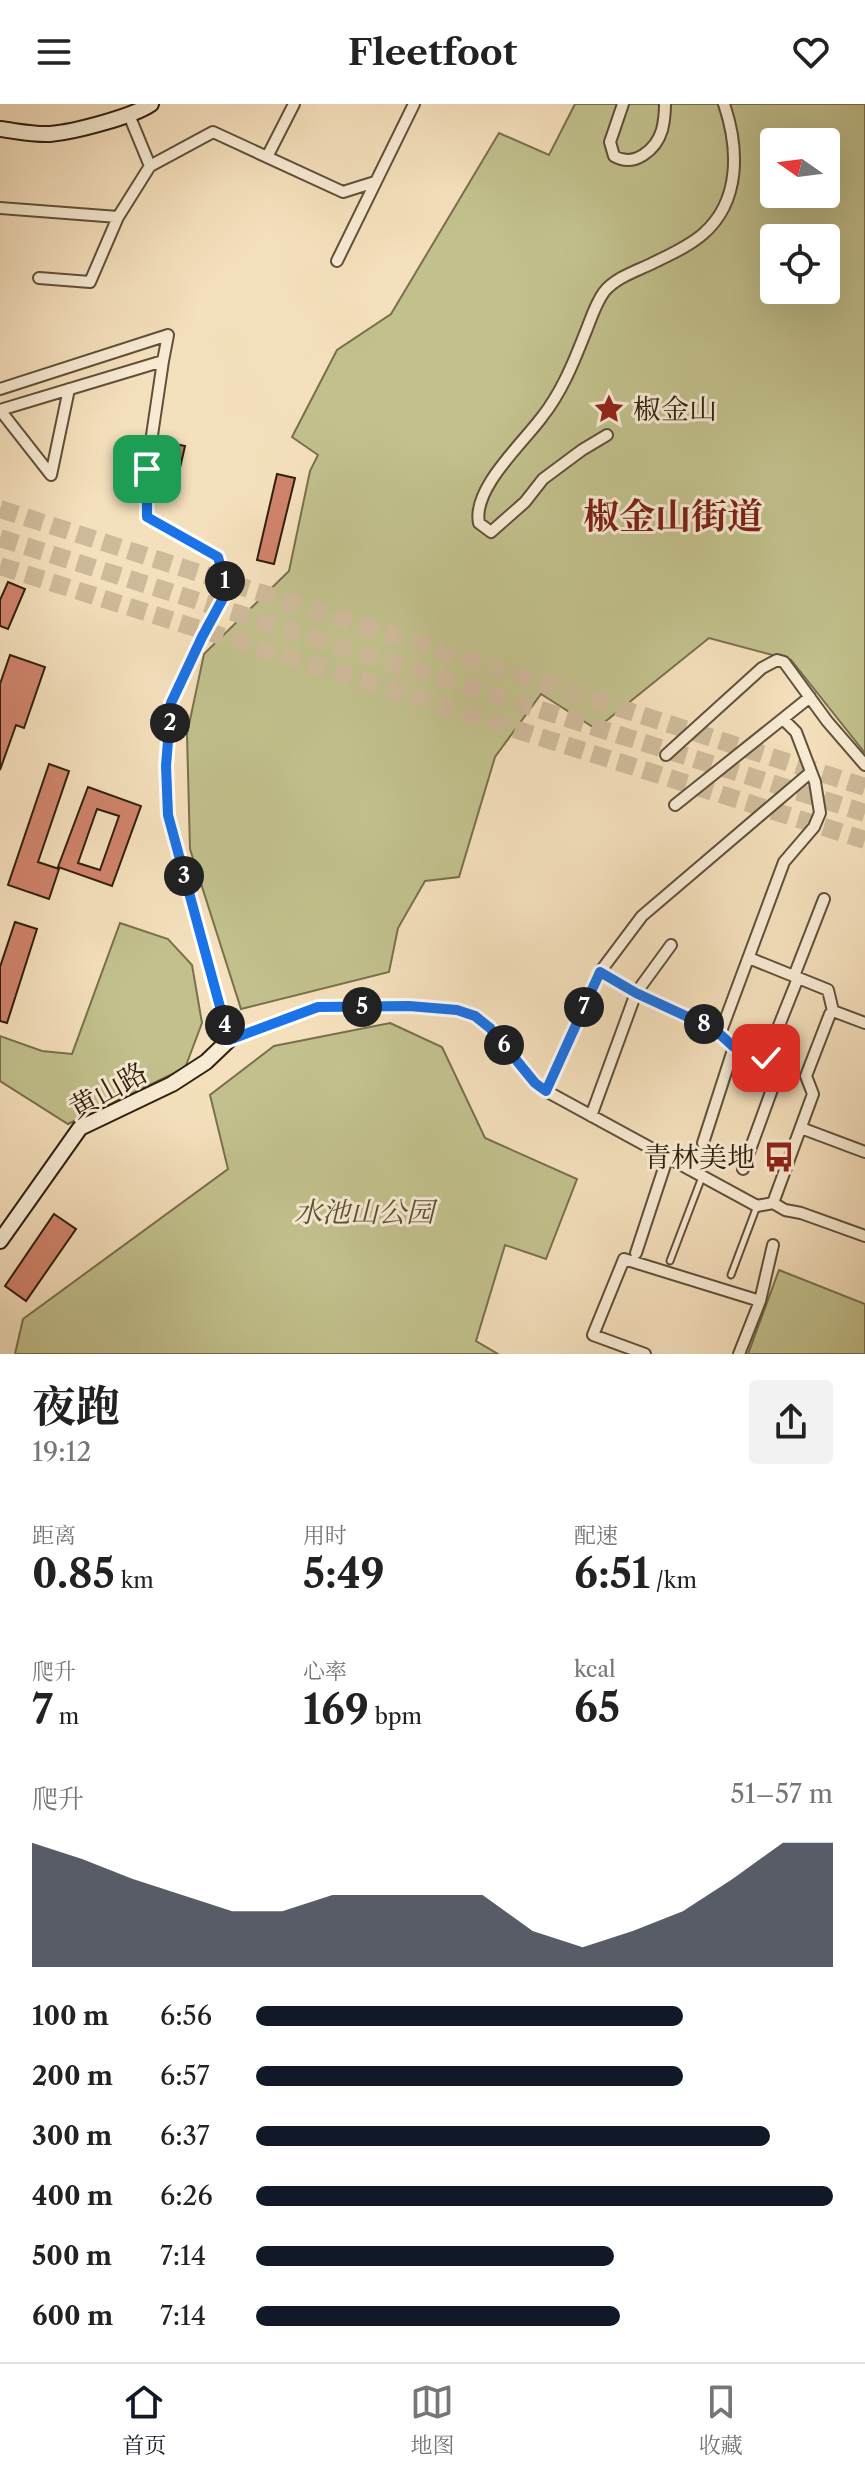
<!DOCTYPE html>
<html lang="zh">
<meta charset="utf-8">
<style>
body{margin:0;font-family:"Libre Caslon Text","Noto Serif SC",serif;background:#f2f2f2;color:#222;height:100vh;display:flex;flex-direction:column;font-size:30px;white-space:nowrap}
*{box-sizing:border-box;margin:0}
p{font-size:26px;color:#767676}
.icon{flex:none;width:44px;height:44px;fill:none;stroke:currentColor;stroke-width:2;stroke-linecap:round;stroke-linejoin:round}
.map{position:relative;height:1250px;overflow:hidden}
.panel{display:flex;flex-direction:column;background:#fff;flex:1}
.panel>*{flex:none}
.needle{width:52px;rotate:284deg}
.buttons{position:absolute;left:760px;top:24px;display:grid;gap:16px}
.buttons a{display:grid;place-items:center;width:80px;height:80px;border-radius:8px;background:#fff;box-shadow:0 8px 32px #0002;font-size:40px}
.pin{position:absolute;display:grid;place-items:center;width:68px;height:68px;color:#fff;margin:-34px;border-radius:16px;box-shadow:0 4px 12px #0006}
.km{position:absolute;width:40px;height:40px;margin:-20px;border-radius:50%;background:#222;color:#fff;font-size:22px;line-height:40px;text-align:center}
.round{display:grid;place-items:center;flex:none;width:84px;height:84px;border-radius:8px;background:#f2f2f2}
.summary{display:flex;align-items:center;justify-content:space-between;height:136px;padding:0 32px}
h1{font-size:44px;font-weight:700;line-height:60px}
.stats{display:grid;grid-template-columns:repeat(3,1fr);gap:12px;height:136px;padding:8px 32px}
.stats div{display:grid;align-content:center}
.stats b{font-size:40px;font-weight:700}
.stats small{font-size:22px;font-weight:400}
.stats p{font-size:22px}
.chart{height:224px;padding:16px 32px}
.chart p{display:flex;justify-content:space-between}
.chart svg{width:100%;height:144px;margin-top:8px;fill:#111827;opacity:.7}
ul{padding:0 32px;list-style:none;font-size:26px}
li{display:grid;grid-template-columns:128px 96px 1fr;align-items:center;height:60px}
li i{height:20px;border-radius:10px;background:#111827}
header{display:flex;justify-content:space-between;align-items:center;height:104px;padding:0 32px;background:#fff;font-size:36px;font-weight:700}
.tabs{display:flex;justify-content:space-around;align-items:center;height:112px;border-top:2px solid #e0e0e0;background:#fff;font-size:22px;color:#767676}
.tabs a{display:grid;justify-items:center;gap:4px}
.tabs .on{color:#111827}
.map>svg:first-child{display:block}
</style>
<header><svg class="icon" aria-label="menu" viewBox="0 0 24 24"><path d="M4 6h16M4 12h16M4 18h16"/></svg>Fleetfoot<svg class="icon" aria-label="heart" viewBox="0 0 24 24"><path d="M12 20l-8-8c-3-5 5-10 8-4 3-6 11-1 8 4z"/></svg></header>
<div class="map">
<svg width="865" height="1250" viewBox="0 0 865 1250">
<rect width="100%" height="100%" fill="#f5e0bd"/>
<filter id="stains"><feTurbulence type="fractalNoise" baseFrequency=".0025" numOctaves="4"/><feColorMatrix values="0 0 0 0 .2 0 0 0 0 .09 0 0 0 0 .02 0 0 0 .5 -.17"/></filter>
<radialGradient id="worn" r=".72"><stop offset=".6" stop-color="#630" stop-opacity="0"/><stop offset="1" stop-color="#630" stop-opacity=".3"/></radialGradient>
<!-- green -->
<path fill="#c2c18d" stroke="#79704d" stroke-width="2" fill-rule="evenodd" d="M575,0h290v649l-74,-93 -82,-22 -113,91 -55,-35 -46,63 -36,120 -34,4 -27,47 -9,44 -148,37 -51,-160 -3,-115 17,-80 85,-83 21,-100 8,-16 -26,-18 45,-87 54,-36 108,-181 50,22zM774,38h52v52h-52zM774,134h52v52h-52z
M120,819l48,16 24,26 10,58 -17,45 -117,56 -68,-43v-45l42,15 30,3z
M390,919l52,24 43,91 92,41 -31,80 -41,-14 -29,96 22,13h-483l8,-35 205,-150 -18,-74 64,-49z
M779,1166l86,34v50h-117z"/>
<!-- building -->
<path fill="#d1846c" stroke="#30200d" stroke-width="2" fill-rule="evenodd" d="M161,337l24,5 -11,48 -24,-5z
M277,370l18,4 -21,86 -17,-4z
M8,478l17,7 -17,40 -8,-3v-26z
M10,551l35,12 -21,61 -8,-3 -16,45v-86z
M49,660l20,7 -31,91 21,7 -10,30 -41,-14z
M88,683l53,19 -29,80 -54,-19zM97,705l22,7 -19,54 -22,-7z
M15,818l22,7 -30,94 -7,-2v-54z
M54,1110l22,15 -50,72 -21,-15z"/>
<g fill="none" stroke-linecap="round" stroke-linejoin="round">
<!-- highway-tunnel -->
<path stroke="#ceba9a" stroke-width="18" stroke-dasharray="18 9" stroke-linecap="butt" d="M0,405l865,278
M0,434l865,275
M0,462l865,274"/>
<!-- lane casing -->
<g stroke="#615039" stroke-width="9">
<path id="lane" d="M670,1157l32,-84
M731,1171l26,-69"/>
</g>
<!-- street casing -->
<g stroke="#615039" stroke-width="14">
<path id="street" d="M623,0l-13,38 4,14c20,12 42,-6 48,-26 2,-8 3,-18 3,-26
M129,11l21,51
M267,53l27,-53
M0,104l118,9
M337,157l77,-157
M39,174l51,4 28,-65 32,-51 63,-34 130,60 32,-10
M0,285l168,-54 -5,26
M0,306l163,-49 -16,108v48l71,40 9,34 -25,46 -31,66 -5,63 2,49 61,225 89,-33 91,-1 48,4 18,6 15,12 45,55 11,8 211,115 16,-3 12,7 16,3 64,23
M0,306l51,65 18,-86
M607,331l-25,15 -39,29 -18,23 -34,30 -12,-9c-7,-34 43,-79 63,-106 19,-24 31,-53 42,-81 6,-14 11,-32 20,-44 11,-14 32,-21 47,-28 18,-9 37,-17 52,-30 38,-33 36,-86 21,-130
M666,651l96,-87 15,-8 7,2 43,59 38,44
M675,701l135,-108
M749,854l79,32 5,21
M600,868l36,21 78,36 20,18 35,12 9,14 -35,96
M794,872l30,-77
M720,930l64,-172 30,-35 6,-14 -5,-31 -19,-50 -13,-13
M766,954l32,-80
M546,987l54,-119 42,-56 169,-144
M591,1012l45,-123 35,-48
M801,1024l64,24
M703,1039l31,-96
M773,1099l40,-109 -7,-18 24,-62 3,-3 32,12
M636,1149l31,-94
M645,1250l-52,-19 31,-76 136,42
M739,1250l21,-53 13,-56"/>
</g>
<!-- secondary casing -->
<g stroke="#30200d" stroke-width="18">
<path id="secondary" d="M0,25c16,2 34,6 50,5 23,-2 82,-17 101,-30
M0,1137l80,-113 92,-44 34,-22 23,-22"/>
</g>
<!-- lane -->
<use href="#lane" stroke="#f8ebd4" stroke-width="5"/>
<!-- street -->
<use href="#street" stroke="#f8ebd4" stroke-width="10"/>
<!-- secondary -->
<use href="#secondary" stroke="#f8ebd4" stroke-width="14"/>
</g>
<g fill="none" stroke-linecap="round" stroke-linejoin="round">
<!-- route casing -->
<g stroke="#fff" stroke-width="16">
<path id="route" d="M147,365v48l71,40 9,34 -25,46 -31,66 -5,63 2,49 61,225 89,-33 91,-1 48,4 18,6 15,12 45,55 11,8 54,-119 36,21 78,36 20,18 32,11"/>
</g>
<!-- route -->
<use href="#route" stroke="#1a73e8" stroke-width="10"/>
</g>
<!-- icons -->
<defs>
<g id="sight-bare" transform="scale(2.4)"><path d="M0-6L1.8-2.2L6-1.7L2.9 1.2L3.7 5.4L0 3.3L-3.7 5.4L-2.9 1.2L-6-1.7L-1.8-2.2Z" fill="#8f2418" stroke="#f8ebd4" stroke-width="2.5" paint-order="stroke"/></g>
<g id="bus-bare" transform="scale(2.4)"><path d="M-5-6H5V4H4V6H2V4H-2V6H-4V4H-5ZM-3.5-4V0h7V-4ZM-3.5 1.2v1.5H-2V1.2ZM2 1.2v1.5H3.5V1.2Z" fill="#8f2418" stroke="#f8ebd4" stroke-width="2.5" paint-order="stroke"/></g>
</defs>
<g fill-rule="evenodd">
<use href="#sight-bare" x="609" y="305"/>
<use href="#bus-bare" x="779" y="1053"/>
</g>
<g text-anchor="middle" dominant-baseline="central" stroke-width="6" stroke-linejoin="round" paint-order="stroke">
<!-- poi labels -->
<g font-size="28" fill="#30200d" stroke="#f8ebd4" text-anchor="start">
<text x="633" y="305">椒金山</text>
<text x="755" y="1053" text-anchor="end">青林美地</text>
</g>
<!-- street labels -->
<g font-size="28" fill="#30200d" stroke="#f8ebd4">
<text transform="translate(108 986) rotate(-29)">黄山路</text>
</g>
<!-- park labels -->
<g font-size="28" font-style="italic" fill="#5c5033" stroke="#f8ebd4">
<text x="364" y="1108">水池山公园</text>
</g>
<!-- district labels -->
<g font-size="36" font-weight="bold" fill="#7a1f14" stroke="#f8ebd4">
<text x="673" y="412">椒金山街道</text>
</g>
</g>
<rect width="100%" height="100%" filter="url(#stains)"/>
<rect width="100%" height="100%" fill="url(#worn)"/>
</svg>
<div class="buttons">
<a><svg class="needle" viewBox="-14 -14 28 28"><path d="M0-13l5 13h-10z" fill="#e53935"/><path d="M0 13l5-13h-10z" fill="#767676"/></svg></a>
<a><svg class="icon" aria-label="locate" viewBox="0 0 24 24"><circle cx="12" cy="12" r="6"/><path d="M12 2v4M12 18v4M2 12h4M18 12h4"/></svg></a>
</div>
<div class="pin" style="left:147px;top:365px;background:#1e9e55"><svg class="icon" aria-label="arrive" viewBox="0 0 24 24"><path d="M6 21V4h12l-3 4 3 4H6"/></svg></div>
<div class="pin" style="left:766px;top:954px;background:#d93025"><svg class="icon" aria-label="check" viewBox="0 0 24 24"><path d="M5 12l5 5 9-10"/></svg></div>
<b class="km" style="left:225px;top:477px">1</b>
<b class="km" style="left:170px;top:619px">2</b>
<b class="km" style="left:184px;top:772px">3</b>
<b class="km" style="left:225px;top:921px">4</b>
<b class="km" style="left:362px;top:903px">5</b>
<b class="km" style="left:504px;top:941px">6</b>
<b class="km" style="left:584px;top:903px">7</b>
<b class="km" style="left:704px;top:920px">8</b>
</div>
<section class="panel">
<div class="summary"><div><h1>夜跑</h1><p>19:12</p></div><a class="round"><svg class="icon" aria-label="share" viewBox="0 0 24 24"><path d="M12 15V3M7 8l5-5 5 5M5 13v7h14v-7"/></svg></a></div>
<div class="stats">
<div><p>距离</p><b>0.85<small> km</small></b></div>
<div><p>用时</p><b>5:49</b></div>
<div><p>配速</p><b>6:51<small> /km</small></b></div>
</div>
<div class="stats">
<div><p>爬升</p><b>7<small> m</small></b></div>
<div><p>心率</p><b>169<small> bpm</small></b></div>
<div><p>kcal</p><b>65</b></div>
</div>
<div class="chart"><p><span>爬升</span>51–57 m</p>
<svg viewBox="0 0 160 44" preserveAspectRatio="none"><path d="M0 44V6L10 11L20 17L30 22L40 27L50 27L60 22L70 22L80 22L90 22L100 33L110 38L120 33L130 27L140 17L150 6L160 6V44z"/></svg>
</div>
<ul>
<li><b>100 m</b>6:56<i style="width:74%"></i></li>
<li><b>200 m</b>6:57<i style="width:74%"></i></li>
<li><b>300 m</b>6:37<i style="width:89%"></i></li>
<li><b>400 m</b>6:26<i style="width:100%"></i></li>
<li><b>500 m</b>7:14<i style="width:62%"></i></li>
<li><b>600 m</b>7:14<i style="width:63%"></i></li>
</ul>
</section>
<nav class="tabs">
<a class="on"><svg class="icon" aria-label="home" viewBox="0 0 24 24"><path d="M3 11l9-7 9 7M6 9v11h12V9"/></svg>首页</a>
<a><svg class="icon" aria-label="map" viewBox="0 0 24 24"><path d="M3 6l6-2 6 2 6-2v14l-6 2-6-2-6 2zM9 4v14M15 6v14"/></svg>地图</a>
<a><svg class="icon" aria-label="saved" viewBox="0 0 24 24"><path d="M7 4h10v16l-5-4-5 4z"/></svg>收藏</a>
</nav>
